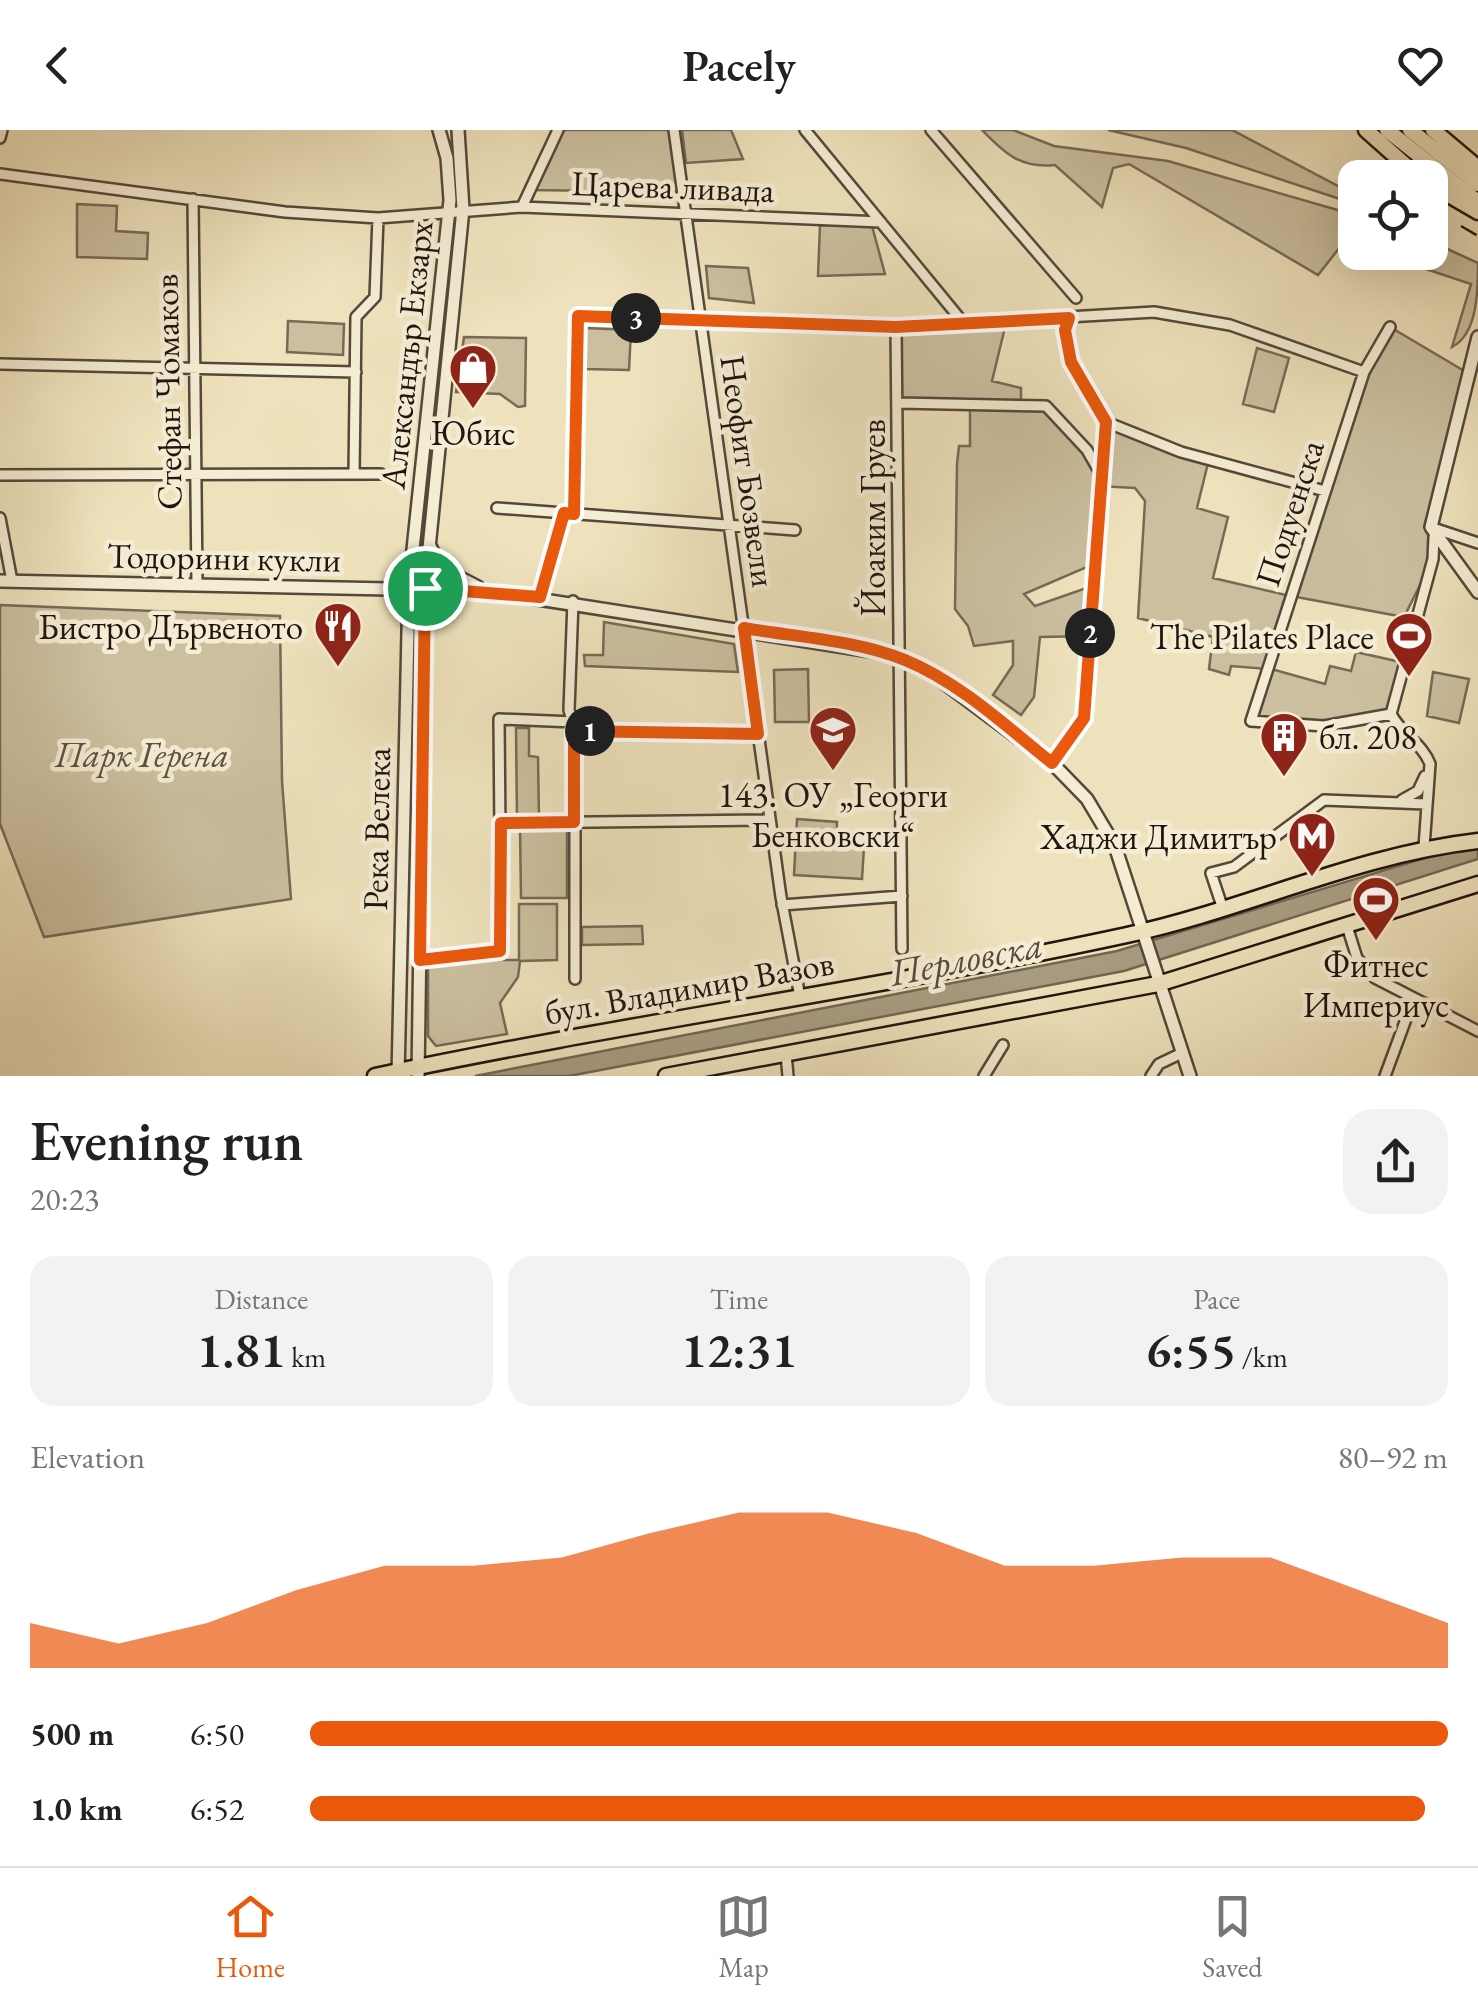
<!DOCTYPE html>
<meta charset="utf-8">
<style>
body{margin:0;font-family:"EB Garamond",serif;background:#f2f2f2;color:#222;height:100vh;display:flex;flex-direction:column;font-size:38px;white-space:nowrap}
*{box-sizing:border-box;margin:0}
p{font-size:32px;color:#767676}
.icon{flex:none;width:55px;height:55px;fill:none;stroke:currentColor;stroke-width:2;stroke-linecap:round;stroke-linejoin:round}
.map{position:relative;height:946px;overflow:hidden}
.panel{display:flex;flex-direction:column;background:#fff;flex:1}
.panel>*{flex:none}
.controls{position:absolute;left:1338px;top:30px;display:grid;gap:20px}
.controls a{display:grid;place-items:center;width:110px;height:110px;border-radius:20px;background:#fff;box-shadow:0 10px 40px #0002;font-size:50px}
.pin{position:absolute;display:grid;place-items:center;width:85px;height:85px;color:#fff;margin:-42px;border:5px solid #fff;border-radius:50%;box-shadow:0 2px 10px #0007}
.km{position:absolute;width:50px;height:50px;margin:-25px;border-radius:50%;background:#222;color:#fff;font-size:28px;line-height:50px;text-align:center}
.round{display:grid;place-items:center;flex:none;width:105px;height:105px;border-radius:30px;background:#f2f2f2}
.summary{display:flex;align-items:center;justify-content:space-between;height:170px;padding:0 30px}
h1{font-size:55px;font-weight:600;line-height:75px}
.stats{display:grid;grid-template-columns:repeat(3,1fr);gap:15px;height:170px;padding:10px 30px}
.stats div{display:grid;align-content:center;border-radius:25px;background:#f2f2f2;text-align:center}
.stats b{font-size:50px;font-weight:600}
.stats small{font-size:28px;font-weight:400}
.stats p{font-size:28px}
.chart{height:280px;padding:20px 30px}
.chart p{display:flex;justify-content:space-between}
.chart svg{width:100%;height:180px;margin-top:10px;fill:#ea580c;opacity:.7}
ul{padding:0 30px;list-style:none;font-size:32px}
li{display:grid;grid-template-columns:160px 120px 1fr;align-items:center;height:75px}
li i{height:25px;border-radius:12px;background:#ea580c}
header{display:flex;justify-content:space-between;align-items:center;height:130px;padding:0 30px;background:#fff;font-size:45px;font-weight:600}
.dock{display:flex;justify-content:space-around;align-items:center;height:140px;border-top:2px solid #e0e0e0;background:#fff;font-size:28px;color:#767676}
.dock a{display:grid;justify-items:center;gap:5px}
.dock .selected{color:#ea580c}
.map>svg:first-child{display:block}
</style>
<header><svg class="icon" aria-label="back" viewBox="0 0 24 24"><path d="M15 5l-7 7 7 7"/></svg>Pacely<svg class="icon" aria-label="heart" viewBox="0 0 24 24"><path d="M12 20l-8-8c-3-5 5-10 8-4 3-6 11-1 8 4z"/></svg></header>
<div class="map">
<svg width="1478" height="946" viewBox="0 0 1478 946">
<rect width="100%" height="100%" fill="#eee2bc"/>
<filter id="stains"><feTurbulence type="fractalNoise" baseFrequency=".002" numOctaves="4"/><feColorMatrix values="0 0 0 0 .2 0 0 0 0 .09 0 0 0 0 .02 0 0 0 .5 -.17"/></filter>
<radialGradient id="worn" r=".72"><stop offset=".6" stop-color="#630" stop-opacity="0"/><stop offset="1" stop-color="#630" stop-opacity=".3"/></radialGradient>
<!-- green -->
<path fill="#cbbf9f" stroke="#766a57" stroke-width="2.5" d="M558,0h112l12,62 -153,-2z
M682,0h49l12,29 -57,4z
M982,0h31l41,16 114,15 187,54v30l-11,-3 -26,33 -189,-111 -16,4 -11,39 -47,-42c-34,4 -51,-12 -73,-35z
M1108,0h124l123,65v9l-169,-56z
M77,74l40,2 -1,25 32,2 -1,26 -70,-2z
M820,95l52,1 13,48 -67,2z
M1430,111l48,22c0,26 0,71 -26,84l19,-63 -93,-31 52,-1z
M706,136l42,2 6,35 -45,-5z
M288,191l56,3 -1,31 -56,-3z
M1006,193l-14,58 29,7v16l25,2 53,64 7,-48 103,37 -12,49 31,9 -15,61 77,18 74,-224 26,-45 76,45 -32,137 -1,50 -29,58 -113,-21 -20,73 54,15 5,-18 21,5 5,-19 49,11 -14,51 -33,9 -107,-2 17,-52 -37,-3 -2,9 -20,-6 4,-32 -75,-19 7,-117 -10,-13 -36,-2 -5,78 -70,30 11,12 57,-20 -2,50 -50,1 -6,60 -13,18 -28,-20 20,-30v-24l-39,5 -6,-20 -13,-17 2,-145 2,-18h11v-42l-71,-1 -3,-76z
M586,198l45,2 -2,40 -44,-1z
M464,207l62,1 -1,68 -7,1 -18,-13 -44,-2z
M1257,218l32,10 -15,54 -31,-8z
M0,475l280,11 2,165 9,118 -247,38 -44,-113z
M604,492l130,22 4,28 -153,-6 -1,-11h19z
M808,539l1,53h-34l-1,-52z
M1433,542l36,7 -10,44 -32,-7z
M516,598h13v28l9,1 1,62h-22z
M797,689l40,3 -1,23 28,2 -2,32 -68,-4z
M520,699h47v69h-46z
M519,774h38v56l-37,1 -2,16 -18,26 7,31 -71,12 -8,-10v-76h91z
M642,796l1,18 -61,1v-18z"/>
<!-- water -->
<path fill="#a89c81" stroke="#726653" stroke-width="2.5" d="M1478,712v17l-354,112 -555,105h-94l642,-125z"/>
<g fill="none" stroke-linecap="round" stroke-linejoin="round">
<!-- minor casing -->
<g stroke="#54483a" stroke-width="14">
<path id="minor" d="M674,0l107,767 19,100
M805,0l161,196
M931,0l145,168
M0,8l2,-8
M0,44l285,38 93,6 144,-11 359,15
M193,69l4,386
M522,77l36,-77
M896,197l6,622
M1390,197l-26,45 -113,349 73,5 67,-12
M0,234l356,8
M899,273l147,3 41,44 12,21
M1106,292l75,30 144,39
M354,343l2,-156 19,-20 3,-79
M0,345l381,-1
M497,378l298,22
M574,384l4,-199 318,12 258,-15 76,13 134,47
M0,388l12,63
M1433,398l45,15
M540,467l24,-84
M573,471l-4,109 6,21v248
M575,601l183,3
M1052,633l33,-45 21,-296 -35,-60 -5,-20 3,-25
M1402,670l16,-9 7,-15
M501,693l269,-3
M1424,717l6,-83c-7,-20 -29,-30 -39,-50l42,-155 1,-22
M782,775l120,-9
M1222,776l-11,-33 23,-6 90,-67 102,4
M1347,796l10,32 18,20 103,53
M420,831l77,-8 4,-5 -2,-229 75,3
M786,924l2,22
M984,946l19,-31
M1151,946l8,-12 23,-11
M1385,946l28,-76"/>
</g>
<!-- tertiary casing -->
<g stroke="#54483a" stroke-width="16">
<path id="tertiary" d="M1478,207l-47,190 47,65
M430,416l11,22 37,19
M0,451l487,10 396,62 48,20 121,90 35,36 28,47 75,230
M398,946l11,-489 41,-387 -3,-42 -8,-28
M418,946l7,-488 38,-379 -5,-79"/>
</g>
<!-- primary casing -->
<g stroke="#21150f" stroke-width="19">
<path id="primary" d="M1366,0l54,48
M1387,0l91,72
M1410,0l68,54
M1433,0l45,38
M1430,54l48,28
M375,946c249,-53 503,-87 752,-141 120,-26 229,-80 351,-94
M666,946l492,-92 320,-100"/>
</g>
<!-- minor -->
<use href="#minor" stroke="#f4ecd3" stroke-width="9"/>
<!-- tertiary -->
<use href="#tertiary" stroke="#f4ecd3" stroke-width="11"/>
<!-- primary -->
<use href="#primary" stroke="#eee2bc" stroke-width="14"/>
<!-- rail -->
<path stroke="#21150f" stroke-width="2.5" stroke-dasharray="18 18" stroke-linecap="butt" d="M1461,96l17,10"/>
</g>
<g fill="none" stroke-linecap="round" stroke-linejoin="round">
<!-- route casing -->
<g stroke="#fff" stroke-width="20">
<path id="route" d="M578,186l318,11 173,-9 -4,12 6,32 35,60 -22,296 -32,45c-45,-36 -93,-81 -147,-103 -49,-20 -109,-23 -161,-32l14,106 -184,-3v91l-73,1 -1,128 -80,9 5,-372 115,9 24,-84 10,1z"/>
</g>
<!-- route -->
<use href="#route" stroke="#ea580c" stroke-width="12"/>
</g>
<!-- icons -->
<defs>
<g id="shop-pin" transform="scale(2.5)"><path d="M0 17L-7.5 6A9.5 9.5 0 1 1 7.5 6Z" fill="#8f2418" stroke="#f4ecd3"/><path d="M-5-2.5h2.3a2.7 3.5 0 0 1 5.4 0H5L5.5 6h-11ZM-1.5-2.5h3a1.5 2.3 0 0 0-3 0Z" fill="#fff"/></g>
<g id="restaurant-pin" transform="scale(2.5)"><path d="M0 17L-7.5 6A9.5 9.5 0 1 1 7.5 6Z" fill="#8f2418" stroke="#f4ecd3"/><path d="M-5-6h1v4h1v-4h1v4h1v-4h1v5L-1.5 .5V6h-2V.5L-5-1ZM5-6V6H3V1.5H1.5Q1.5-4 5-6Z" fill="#fff"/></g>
<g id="stadium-pin" transform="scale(2.5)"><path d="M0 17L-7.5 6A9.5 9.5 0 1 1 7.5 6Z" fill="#8f2418" stroke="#f4ecd3"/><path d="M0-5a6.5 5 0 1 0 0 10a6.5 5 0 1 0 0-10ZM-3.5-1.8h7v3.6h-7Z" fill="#fff"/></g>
<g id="school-pin" transform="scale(2.5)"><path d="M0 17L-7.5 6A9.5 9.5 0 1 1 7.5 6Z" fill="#8f2418" stroke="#f4ecd3"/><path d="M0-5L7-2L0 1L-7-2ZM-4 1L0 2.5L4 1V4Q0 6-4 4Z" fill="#fff"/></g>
<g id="building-pin" transform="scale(2.5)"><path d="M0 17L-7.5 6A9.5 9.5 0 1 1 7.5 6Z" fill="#8f2418" stroke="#f4ecd3"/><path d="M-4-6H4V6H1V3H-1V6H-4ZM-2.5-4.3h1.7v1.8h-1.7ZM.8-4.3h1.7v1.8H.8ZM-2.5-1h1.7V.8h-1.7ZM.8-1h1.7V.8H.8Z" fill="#fff"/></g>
<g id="metro-pin" transform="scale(2.5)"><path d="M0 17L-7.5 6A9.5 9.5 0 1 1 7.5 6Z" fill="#8f2418" stroke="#f4ecd3"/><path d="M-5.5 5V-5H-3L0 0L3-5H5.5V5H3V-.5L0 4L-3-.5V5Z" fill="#fff"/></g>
</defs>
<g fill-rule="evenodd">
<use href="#shop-pin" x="473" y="238"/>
<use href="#restaurant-pin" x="338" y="496"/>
<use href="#stadium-pin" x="1409" y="506"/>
<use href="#school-pin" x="833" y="600"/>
<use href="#building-pin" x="1284" y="606"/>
<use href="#metro-pin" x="1312" y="706"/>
<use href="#stadium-pin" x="1376" y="770"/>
</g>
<g text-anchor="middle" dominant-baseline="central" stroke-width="9" stroke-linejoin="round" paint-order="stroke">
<!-- street labels -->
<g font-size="35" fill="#21150f" stroke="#f4ecd3">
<text transform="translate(673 56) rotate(2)">Царева ливада</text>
<text transform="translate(406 225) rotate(-84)">Александър Екзарх</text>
<text transform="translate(167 262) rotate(-91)">Стефан Чомаков</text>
<text transform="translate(749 341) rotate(82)">Неофит Бозвели</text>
<text transform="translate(1289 383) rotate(-72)">Подуенска</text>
<text transform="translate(872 388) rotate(-90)">Йоаким Груев</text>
<text transform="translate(224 427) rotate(1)">Тодорини кукли</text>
<text transform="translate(376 699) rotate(-89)">Река Велека</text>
<text transform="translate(689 857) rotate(-10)">бул. Владимир Вазов</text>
</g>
<!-- poi labels -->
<g font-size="35" fill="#21150f" stroke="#f4ecd3">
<text x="473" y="302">Юбис</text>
<text x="303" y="496" text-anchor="end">Бистро Дървеното</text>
<text x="1374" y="506" text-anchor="end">The Pilates Place</text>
<text x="1319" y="606" text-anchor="start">бл. 208</text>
<text x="833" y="664">143. ОУ „Георги<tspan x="833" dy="40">Бенковски“</tspan></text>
<text x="1277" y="706" text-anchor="end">Хаджи Димитър</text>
<text x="1376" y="834">Фитнес<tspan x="1376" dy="40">Империус</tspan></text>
</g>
<!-- park labels -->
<g font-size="35" font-style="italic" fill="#5c5041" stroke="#f4ecd3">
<text x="142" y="624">Парк Герена</text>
</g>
<!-- water labels -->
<g font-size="38" font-style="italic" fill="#574b3d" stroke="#f4ecd3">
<text transform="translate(966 828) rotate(-11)">Перловска</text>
</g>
</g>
<rect width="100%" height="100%" filter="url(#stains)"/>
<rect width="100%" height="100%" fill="url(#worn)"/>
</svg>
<div class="controls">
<a><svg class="icon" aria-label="locate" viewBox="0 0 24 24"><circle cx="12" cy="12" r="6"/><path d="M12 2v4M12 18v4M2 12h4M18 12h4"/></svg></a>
</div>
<div class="pin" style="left:425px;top:458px;background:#1e9e55"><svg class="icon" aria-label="arrive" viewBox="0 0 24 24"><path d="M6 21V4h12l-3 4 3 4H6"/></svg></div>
<b class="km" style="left:590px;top:601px">1</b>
<b class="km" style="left:1090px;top:503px">2</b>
<b class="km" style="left:636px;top:188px">3</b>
</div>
<section class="panel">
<div class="summary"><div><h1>Evening run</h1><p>20:23</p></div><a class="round"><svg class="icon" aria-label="share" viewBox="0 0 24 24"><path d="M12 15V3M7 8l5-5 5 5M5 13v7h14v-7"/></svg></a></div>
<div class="stats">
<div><p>Distance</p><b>1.81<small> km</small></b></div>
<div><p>Time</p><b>12:31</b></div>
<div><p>Pace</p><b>6:55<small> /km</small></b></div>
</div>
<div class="chart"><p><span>Elevation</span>80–92 m</p>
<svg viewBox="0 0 160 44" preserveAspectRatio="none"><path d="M0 44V33L10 38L20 33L30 25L40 19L50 19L60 17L70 11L80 6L90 6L100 11L110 19L120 19L130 17L140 17L150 25L160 33V44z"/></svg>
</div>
<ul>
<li><b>500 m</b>6:50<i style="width:100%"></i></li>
<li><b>1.0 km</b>6:52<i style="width:98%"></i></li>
</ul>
</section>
<nav class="dock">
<a class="selected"><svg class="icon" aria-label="home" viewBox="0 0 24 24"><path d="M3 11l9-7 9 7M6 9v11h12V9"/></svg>Home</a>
<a><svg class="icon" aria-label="map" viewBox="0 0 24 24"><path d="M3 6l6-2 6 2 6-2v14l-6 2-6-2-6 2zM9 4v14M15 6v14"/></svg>Map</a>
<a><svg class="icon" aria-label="saved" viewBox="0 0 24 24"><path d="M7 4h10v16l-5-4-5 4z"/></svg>Saved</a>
</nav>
